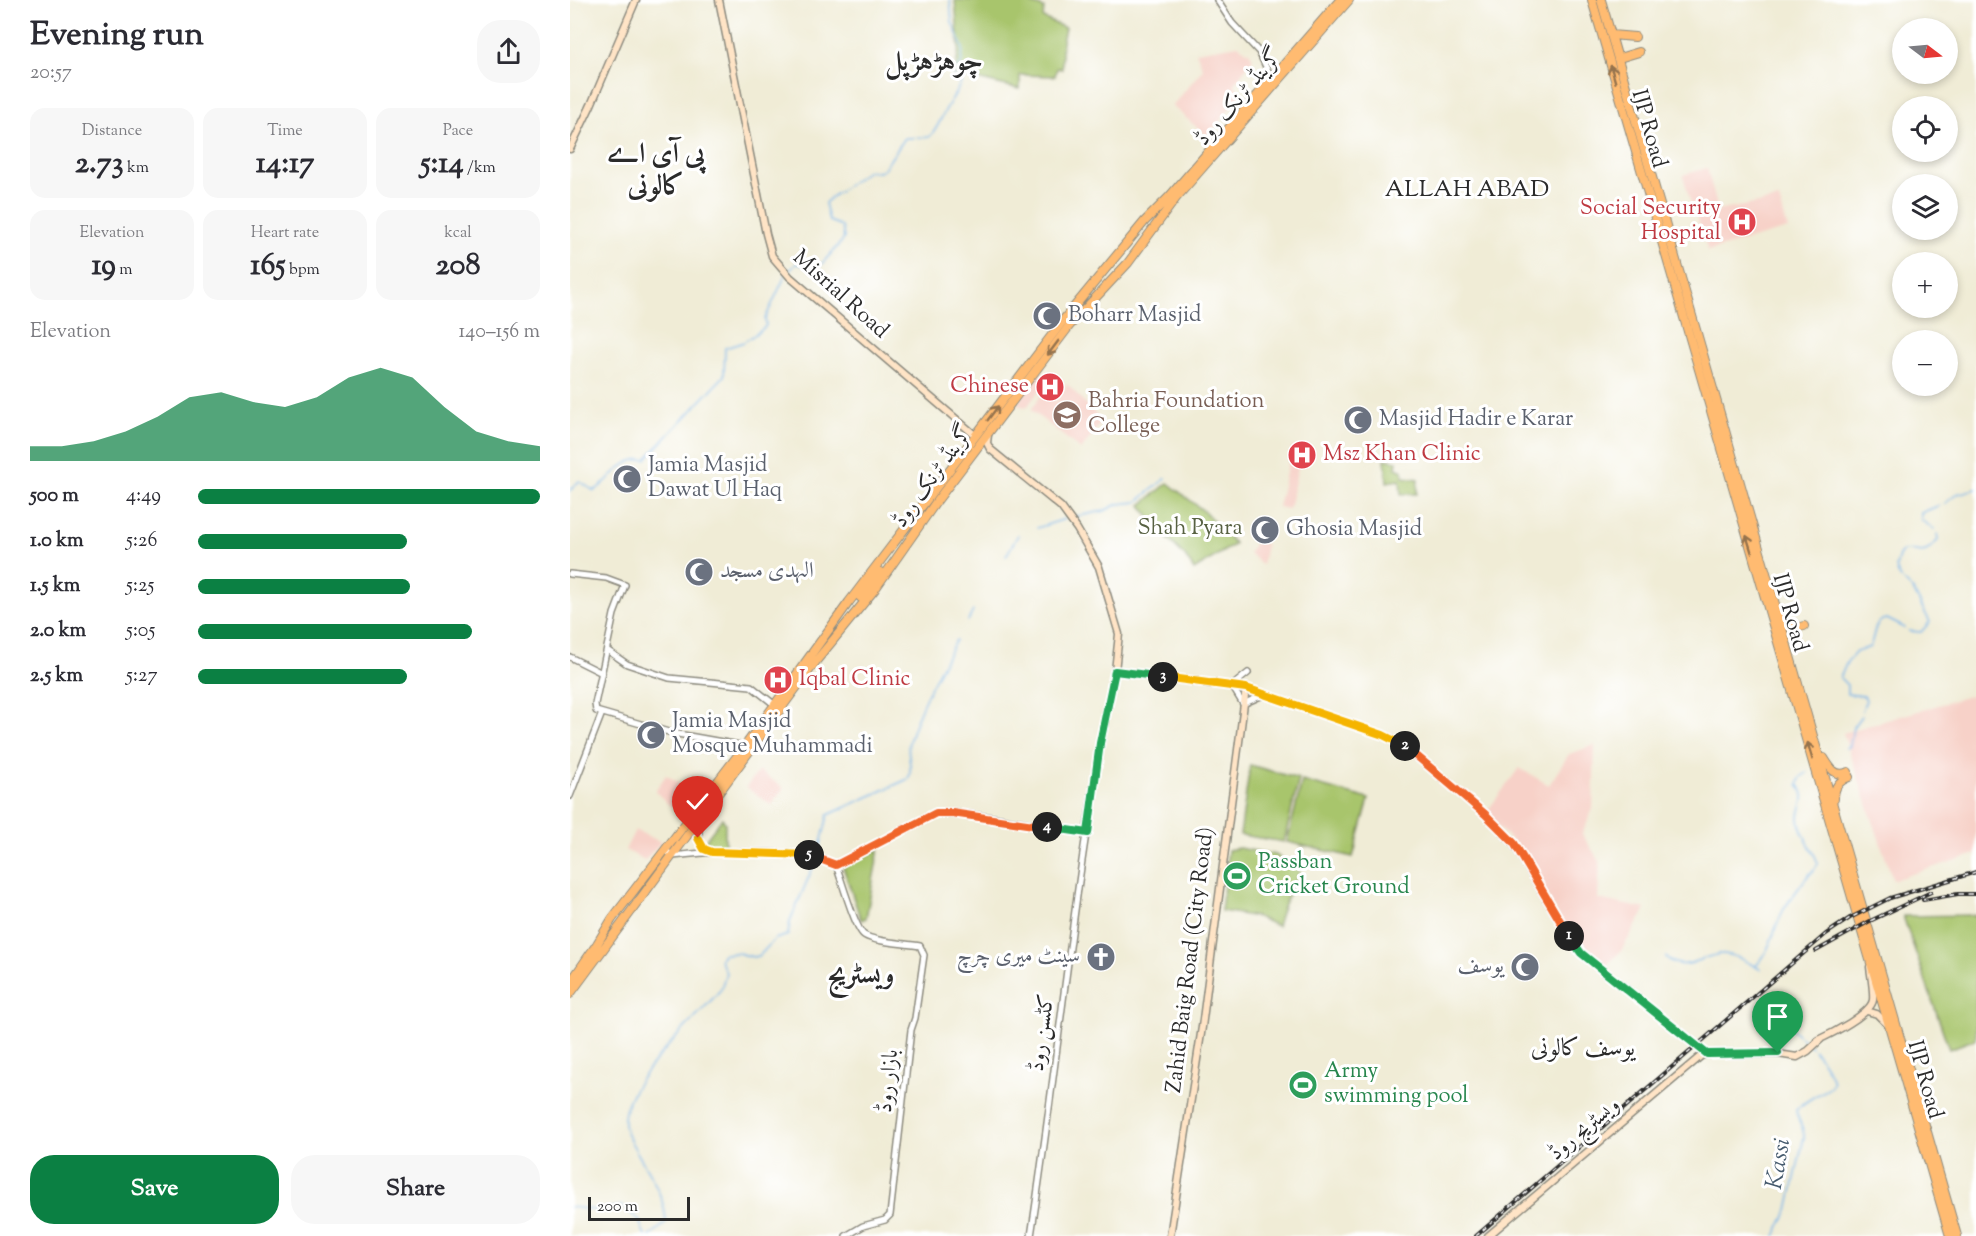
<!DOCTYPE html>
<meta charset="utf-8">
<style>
body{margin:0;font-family:"Sorts Mill Goudy",Amiri,serif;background:#f7f7f7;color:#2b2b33;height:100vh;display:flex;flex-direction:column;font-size:22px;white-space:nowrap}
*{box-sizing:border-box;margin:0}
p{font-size:20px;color:#7c7c81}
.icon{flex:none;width:33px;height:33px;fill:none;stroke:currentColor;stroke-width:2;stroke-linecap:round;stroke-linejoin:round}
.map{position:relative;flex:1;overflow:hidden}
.panel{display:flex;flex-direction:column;background:#fff;width:570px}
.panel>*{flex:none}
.needle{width:39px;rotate:106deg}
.fabs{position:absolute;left:1322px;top:18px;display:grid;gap:12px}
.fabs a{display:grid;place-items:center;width:66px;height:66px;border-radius:50%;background:#fff;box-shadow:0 3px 9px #0003;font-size:30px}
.scale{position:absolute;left:18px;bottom:15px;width:102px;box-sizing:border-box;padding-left:6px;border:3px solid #2b2b2b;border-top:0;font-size:16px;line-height:21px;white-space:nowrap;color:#2b2b2b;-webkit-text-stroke:4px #fff;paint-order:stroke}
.pin{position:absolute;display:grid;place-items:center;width:51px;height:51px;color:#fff;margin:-62px -26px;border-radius:50% 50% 50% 0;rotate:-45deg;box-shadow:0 0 6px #0007}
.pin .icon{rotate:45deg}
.km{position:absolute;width:30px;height:30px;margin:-15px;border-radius:50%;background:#222;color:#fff;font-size:16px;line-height:30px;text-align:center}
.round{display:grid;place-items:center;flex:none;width:63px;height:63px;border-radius:24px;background:#f7f7f7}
.overview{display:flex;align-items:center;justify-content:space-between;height:102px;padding:0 30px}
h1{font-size:33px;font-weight:800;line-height:45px}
.figures{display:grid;grid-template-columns:repeat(3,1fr);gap:9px;height:102px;padding:6px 30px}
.figures div{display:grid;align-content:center;border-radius:15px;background:#f7f7f7;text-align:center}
.figures b{font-size:30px;font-weight:800}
.figures small{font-size:16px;font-weight:400}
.figures p{font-size:16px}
.chart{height:168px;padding:12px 30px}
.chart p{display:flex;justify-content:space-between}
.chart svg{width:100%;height:108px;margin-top:6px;fill:#0b8043;opacity:.7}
.primary-button{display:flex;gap:12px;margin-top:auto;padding:12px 30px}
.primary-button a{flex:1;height:69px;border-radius:24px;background:#0b8043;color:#fff;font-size:24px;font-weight:800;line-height:69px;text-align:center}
.primary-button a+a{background:#f7f7f7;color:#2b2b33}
ul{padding:0 30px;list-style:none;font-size:20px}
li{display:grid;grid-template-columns:96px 72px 1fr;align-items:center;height:45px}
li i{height:15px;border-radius:8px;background:#0b8043}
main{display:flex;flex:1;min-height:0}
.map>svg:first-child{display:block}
</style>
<main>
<section class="panel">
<div class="overview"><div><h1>Evening run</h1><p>20:57</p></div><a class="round"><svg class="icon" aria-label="share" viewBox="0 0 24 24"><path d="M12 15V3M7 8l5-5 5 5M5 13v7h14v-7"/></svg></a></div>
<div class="figures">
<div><p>Distance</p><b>2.73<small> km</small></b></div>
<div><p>Time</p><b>14:17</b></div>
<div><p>Pace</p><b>5:14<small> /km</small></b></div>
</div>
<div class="figures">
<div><p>Elevation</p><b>19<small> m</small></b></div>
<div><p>Heart rate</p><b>165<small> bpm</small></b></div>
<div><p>kcal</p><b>208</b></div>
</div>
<div class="chart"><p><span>Elevation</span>140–156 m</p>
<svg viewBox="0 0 160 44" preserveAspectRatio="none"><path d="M0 44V38L10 38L20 36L30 32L40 26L50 18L60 16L70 20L80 22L90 18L100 10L110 6L120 10L130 22L140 32L150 36L160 38V44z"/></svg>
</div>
<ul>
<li><b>500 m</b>4:49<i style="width:100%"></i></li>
<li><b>1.0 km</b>5:26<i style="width:61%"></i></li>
<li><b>1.5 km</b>5:25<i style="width:62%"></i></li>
<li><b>2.0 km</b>5:05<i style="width:80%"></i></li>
<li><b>2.5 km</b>5:27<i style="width:61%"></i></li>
</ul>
<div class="primary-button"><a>Save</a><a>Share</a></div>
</section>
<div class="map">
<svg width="1406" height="1236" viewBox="0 0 1406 1236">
<rect width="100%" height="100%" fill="#fff"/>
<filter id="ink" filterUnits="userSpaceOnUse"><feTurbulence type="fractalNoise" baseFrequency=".0167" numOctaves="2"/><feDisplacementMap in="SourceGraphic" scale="12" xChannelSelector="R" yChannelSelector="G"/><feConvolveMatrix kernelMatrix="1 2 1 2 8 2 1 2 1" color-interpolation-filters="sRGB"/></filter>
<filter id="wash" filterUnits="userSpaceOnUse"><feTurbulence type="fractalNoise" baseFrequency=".008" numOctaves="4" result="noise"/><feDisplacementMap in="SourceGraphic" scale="24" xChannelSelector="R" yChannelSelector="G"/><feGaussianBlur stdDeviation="1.35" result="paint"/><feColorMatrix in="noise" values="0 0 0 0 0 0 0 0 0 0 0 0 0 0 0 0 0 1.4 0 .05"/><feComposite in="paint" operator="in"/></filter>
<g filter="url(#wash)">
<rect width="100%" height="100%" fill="#f0ecd6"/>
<!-- built -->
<path fill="#f7d1c8" d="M668,45l12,8 3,6 -19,25 8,10 -35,42 -35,-30 31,-37 -7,-17z
M1137,168l10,38 -24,6 -10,-37z
M1209,199l9,30 -80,22 -12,-36z
M474,373l4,2 -7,13 -14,19 -11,-2 22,-30z
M497,384l35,37 -21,29 -50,-40 13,-19 12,11z
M722,447l10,2 -13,60 -11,-2z
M687,539l9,5 -4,21 -13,-12z
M1406,694v160l-83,26 -50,-147z
M1025,745l-2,64 -11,25 18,28 -2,37 48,10 -25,42 -19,19 -21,-17 -67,-110 -29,-29 34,-46 30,17 20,-31z
M189,771l25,17 -13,17 -25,-18z
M96,775l36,22 -14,19 -20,-12 -13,-13z
M65,830l26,12 -16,18 -20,-10z"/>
<!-- green -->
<path fill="#a8c56c" stroke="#6a784c" stroke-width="1.5" d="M385,0h77v4l12,4 -1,10 22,10 -3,14v27l-5,-1 -2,8 -35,-1v14l-65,-15 4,-26z
M815,459l12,2 -1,7 7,3v6l15,2 -1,15h-16l-1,-14 -13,2z
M598,483l37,29 30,32 -41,26 -9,-14 -31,-31 -13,-20z
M680,765l49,14 -15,63 -44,-7z
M732,781l67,18 -16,58 -66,-15z
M152,818l3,5v25h-16l-4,-7z
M669,848l37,7 24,17 -17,34 -6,20 -20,-9 -36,-6 7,-61z
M309,849l-13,69 -5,2 -18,-53z
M1406,915v124l-27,10 -46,-133z"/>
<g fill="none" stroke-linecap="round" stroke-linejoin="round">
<!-- stream -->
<path stroke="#77b4e9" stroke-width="1.5" d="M219,271l8,-8 15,6 6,-1 26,-29 -2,-13 -13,-5 -4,-18 3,-3 39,-29 11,1 5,-2 22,-32 24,-1c8,-7 10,-15 15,-24 5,-11 13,-20 17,-31l-8,-6 1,-6 7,-5 2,-16 -11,-27 -2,-22
M0,491l9,-10 15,10c20,-13 25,-32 52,-32l78,-83 1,-28 19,-6 20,-14 2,-3 -1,-6 21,-45
M1374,504l13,-10 19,-5
M503,517l31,-6 14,-7 19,-2 29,-24
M467,528l28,-9
M1364,529l-13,-9v-7l19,-8
M436,556l12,-21
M398,621l5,-10
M1339,631l12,1 9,-10 -17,-32 -14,-13 -3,-10 3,-11 4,-5c19,-3 18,9 35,-11l-1,-6
M1292,711l4,-11 -2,-4 -17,-2v-9l-7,-7 7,-16 9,-10 14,-5c4,-9 3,-21 12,-27l5,-1 18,9
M1276,748l4,-2 3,-19 8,-11
M248,856l10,-41 80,-36c6,-11 -2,-24 1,-37 10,-36 29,-69 47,-102
M1096,957c19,19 37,-4 58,-3 13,1 24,9 36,15
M1185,966c13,-8 21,-43 29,-57 7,-11 15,-21 22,-31 5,-6 7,-5 12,-14 -4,-16 -20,-31 -19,-48 2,-15 9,-17 -1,-32l3,-7 6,-4
M1208,992c10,9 9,15 5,28l28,27
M0,1207l26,3 26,-4 17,14 6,16
M80,1236l16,-13c-1,-34 -26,-61 -40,-91 -17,-40 72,-113 95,-143l5,-16 -6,-14 3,-5 15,-1 15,4 6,-1 16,-17 13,-4 2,-14 26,-61
M1205,1236l13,-26 16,-73c0,-11 -7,-17 -8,-27 30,-29 55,-12 18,-60"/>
</g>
</g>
<g filter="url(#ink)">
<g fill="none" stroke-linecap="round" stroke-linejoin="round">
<!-- tertiary casing -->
<g stroke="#8e8c80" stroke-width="8">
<path id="tertiary" d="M647,0l15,23 27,29 9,19 5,5
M0,574l36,4 19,7 -11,29 -19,90 1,7 76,22 73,13
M37,650l20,14 42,14 82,8 24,19
M0,657l32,16
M678,673l-16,13 11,18 22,-10
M0,796l32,-83
M131,820c-3,11 -5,25 7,31
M98,852l5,4c37,-5 131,-9 163,9 5,13 19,64 28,70 13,8 41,8 56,11l4,9 -9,63 -4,12 -21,185 -5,5 -22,6 -17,10
M266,865l99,-52c51,-1 103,13 152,20
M461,1236c29,-188 45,-379 84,-565"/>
</g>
<!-- secondary casing -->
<g stroke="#8e8c80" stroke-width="9">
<path id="secondary" d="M149,0l47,234 6,22 18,21 186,159
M0,149l21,-44 45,-105
M418,435l-1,8 3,6 71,58 16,22 22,38 20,67 -4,37 131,17 137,47 19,9 83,70 28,29 43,72 25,38 126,101h71l19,3 11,-6 13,-12
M1297,1011l10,3 11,11
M1248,1040c13,-6 53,-26 55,-40 1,-9 -2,-24 -3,-33
M600,1236l32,-209 44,-339
M918,1236l213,-180 6,-2"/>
</g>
<!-- trunk casing -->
<g stroke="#8e8c80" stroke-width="10">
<path id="trunk" d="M1022,0l358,1236
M1031,0l356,1236
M1041,35l24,2
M1049,58l20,-6
M290,593l-1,3 2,2 20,-26
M1211,624l15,4 8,-2
M1254,758c6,10 12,20 24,14
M1264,799c0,-11 4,-18 15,-22
M0,983l27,-39 15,-25 133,-173 104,-144 216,-284 80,-97 24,-24 171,-197
M0,994l246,-333 59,-72 61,-87 134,-177 58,-62 48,-65 173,-198"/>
</g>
<!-- tertiary -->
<use href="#tertiary" stroke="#fff" stroke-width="5"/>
<!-- secondary -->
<use href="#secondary" stroke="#ffe4c6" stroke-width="6"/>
<!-- trunk -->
<use href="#trunk" stroke="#ffbb71" stroke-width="8"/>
<!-- rail casing -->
<g stroke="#2b2b2b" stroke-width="4">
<path id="rail" d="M1353,900l35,-6h18
M1246,951l54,-30 61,-29
M906,1236l350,-302 24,-16 40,-20 86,-26"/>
</g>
<!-- rail -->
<use href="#rail" stroke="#fff" stroke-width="1.5" stroke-dasharray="4.5" stroke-linecap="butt"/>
</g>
<!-- one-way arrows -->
<defs><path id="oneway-shaft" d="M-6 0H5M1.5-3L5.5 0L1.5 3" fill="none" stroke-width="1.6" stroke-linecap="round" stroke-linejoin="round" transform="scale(1.5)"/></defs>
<g stroke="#95734e">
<use href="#oneway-shaft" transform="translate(1043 74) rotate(-106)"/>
<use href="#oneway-shaft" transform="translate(483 348) rotate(127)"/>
<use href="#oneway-shaft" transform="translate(423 413) rotate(-53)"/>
<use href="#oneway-shaft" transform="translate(1179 544) rotate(-107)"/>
<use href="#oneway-shaft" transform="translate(1240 751) rotate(-106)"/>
</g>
</g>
<g fill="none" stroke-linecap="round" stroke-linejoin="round" filter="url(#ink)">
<!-- split-1 casing -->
<g stroke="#fff" stroke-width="12">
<path id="split-1" d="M999,936l12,17 126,101 71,-1"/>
</g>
<!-- split-2 casing -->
<g stroke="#fff" stroke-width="12">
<path id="split-2" d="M835,746l80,68 29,29 55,93"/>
</g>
<!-- split-3 casing -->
<g stroke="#fff" stroke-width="12">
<path id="split-3" d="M593,677l83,11 137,47 22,11"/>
</g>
<!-- split-4 casing -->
<g stroke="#fff" stroke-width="12">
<path id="split-4" d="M477,827l41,6 12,-90 15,-72 48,6"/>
</g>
<!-- split-5 casing -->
<g stroke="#fff" stroke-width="12">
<path id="split-5" d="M239,855l27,10 100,-52h16l95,14"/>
</g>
<!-- split-6 casing -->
<g stroke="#fff" stroke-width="12">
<path id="split-6" d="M128,838l6,11 8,3 97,3"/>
</g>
<!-- split-1 -->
<use href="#split-1" stroke="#22a559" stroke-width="8"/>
<!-- split-2 -->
<use href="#split-2" stroke="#f0652b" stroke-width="8"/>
<!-- split-3 -->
<use href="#split-3" stroke="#f5b400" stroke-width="8"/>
<!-- split-4 -->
<use href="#split-4" stroke="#22a559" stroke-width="8"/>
<!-- split-5 -->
<use href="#split-5" stroke="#f0652b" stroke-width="8"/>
<!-- split-6 -->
<use href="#split-6" stroke="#f5b400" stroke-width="8"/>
</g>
<!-- icons -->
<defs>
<g id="hospital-disc" transform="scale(1.5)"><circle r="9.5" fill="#e0444e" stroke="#fff"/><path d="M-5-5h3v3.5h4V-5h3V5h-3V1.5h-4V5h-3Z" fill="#fff"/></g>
<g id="mosque-disc" transform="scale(1.5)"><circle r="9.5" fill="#6b7280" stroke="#fff"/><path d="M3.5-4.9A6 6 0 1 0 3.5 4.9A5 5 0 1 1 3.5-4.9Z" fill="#fff"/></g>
<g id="university-disc" transform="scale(1.5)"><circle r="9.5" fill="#8d6e63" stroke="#fff"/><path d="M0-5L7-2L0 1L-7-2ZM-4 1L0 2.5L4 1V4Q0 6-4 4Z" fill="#fff"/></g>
<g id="stadium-disc" transform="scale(1.5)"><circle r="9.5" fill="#2e9e5b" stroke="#fff"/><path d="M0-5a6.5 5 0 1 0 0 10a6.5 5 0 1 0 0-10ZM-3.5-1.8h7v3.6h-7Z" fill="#fff"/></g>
<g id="church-disc" transform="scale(1.5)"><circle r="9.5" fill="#6b7280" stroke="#fff"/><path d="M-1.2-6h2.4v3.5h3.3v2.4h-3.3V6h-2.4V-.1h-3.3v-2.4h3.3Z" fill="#fff"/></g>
</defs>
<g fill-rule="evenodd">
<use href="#hospital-disc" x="1172" y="222"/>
<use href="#mosque-disc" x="477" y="316"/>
<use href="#hospital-disc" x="480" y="387"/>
<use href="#university-disc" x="497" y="415"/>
<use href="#mosque-disc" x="788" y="420"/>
<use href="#hospital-disc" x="732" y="455"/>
<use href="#mosque-disc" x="57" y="479"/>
<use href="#mosque-disc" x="695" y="530"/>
<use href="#mosque-disc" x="129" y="572"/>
<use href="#hospital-disc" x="208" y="680"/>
<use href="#mosque-disc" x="81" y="735"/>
<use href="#stadium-disc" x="667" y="876"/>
<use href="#church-disc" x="531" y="957"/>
<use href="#mosque-disc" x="955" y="967"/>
<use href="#stadium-disc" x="733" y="1085"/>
</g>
<g text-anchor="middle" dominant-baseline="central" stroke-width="6" stroke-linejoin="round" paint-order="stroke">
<!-- street labels -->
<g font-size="22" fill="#2b2b2b" stroke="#fff">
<text transform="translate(670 98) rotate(-49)">گرینڈ ٹرنک روڈ</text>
<text transform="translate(1078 129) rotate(74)">IJP Road</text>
<text transform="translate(270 295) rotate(42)">Misrial Road</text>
<text transform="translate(364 477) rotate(-54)">گرینڈ ٹرنک روڈ</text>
<text transform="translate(1219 613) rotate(74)">IJP Road</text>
<text transform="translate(621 960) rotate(-83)">Zahid Baig Road (City Road)</text>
<text transform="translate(473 1033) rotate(-82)">کٹسن روڈ</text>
<text transform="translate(1354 1080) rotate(74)">IJP Road</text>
<text transform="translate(319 1081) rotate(-84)">بازار روڈ</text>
<text transform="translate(1015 1130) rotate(-40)">ویسٹریج روڈ</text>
</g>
<!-- health labels -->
<g font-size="22" fill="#be3a42" stroke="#fff" text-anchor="end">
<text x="1151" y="209">Social Security<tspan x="1151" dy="25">Hospital</tspan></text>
<text x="459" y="387">Chinese</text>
<text x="753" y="455" text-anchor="start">Msz Khan Clinic</text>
<text x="229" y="680" text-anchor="start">Iqbal Clinic</text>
</g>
<!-- worship labels -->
<g font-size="22" fill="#5b616d" stroke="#fff" text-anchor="start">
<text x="498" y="316">Boharr Masjid</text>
<text x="809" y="420">Masjid Hadir e Karar</text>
<text x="78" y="466">Jamia Masjid<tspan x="78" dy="25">Dawat Ul Haq</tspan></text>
<text x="716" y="530">Ghosia Masjid</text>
<text x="150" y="572">الہدی مسجد</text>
<text x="102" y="722">Jamia Masjid<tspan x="102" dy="25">Mosque Muhammadi</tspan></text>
<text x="510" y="957" text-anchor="end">سینٹ میری چرچ</text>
<text x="934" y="967" text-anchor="end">یوسف</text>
</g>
<!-- education labels -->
<g font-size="22" fill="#785e54" stroke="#fff" text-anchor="start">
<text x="518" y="402">Bahria Foundation<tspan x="518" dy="25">College</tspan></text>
</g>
<!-- park labels -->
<g font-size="22" fill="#576142" stroke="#fff">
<text x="620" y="529">Shah Pyara</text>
</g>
<!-- leisure labels -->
<g font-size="22" fill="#27864d" stroke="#fff" text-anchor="start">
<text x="688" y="863">Passban<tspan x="688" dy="25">Cricket Ground</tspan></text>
<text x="754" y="1072">Army<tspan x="754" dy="25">swimming pool</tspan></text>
</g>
<!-- neighbourhood labels -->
<g font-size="24" fill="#2b2b2b" stroke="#fff">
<text x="897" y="190">ALLAH ABAD</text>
<text x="1013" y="1049">یوسف کالونی</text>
</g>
<!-- water labels -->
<g font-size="24" font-style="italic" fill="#465b6e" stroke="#fff">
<text transform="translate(1209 1164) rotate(-80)">Kassi</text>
</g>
<!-- district labels -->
<g font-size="28" font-weight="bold" fill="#2b2b2b" stroke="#fff">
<text x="364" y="63">چوہڑہڑپل</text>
<text x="86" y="155">پی آی اے<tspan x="86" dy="32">کالونی</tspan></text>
<text x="291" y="976">ویسٹریج</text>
</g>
</g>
</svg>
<div class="fabs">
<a><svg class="needle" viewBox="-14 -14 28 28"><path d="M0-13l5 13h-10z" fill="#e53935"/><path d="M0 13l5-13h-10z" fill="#7c7c81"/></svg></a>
<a><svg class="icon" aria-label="locate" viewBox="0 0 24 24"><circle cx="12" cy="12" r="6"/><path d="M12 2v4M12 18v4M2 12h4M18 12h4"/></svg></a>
<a><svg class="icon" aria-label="layers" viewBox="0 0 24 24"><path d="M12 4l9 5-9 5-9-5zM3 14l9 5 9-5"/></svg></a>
<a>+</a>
<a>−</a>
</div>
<div class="scale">200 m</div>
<div class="pin" style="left:1208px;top:1053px;background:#1e9e55"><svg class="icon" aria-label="arrive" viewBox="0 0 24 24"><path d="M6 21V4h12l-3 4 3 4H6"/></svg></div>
<div class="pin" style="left:128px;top:838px;background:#d93025"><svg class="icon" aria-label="check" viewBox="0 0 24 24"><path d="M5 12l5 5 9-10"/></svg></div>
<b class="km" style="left:999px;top:936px">1</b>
<b class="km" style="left:835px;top:746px">2</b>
<b class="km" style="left:593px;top:677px">3</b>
<b class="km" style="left:477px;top:827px">4</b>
<b class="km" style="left:239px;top:855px">5</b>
</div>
</main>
